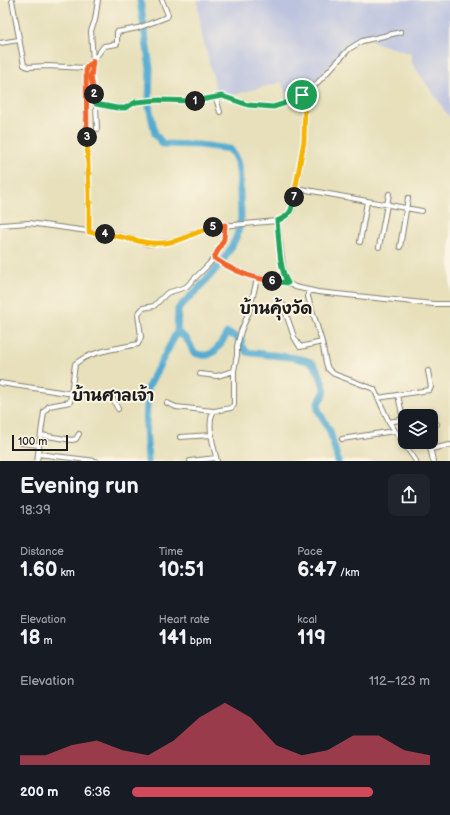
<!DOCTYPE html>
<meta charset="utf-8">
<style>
body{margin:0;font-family:"Balsamiq Sans","Playpen Sans Thai",sans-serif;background:#20242c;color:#f1f3f6;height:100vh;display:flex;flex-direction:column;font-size:15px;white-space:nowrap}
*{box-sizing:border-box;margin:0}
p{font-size:13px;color:#9ea1a6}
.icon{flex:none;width:22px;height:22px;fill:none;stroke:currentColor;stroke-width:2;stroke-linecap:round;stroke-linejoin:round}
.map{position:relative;height:461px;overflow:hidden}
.drawer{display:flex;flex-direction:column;background:#171b24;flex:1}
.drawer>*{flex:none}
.tools{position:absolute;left:398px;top:409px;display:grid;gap:8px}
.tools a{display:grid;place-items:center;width:40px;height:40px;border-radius:8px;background:#171b24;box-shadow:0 2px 6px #0003;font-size:20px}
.scale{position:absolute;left:12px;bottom:10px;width:56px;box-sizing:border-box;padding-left:4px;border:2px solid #1c1c1c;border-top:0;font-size:11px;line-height:14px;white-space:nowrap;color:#1c1c1c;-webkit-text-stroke:3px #fcf5e5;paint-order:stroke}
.pin{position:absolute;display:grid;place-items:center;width:34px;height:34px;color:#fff;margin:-17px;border:2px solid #fff;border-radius:50%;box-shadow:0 1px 4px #0007}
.km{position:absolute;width:20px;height:20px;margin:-10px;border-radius:50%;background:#222;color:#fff;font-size:11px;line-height:20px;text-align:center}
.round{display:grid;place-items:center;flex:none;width:42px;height:42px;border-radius:8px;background:#20242c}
.headline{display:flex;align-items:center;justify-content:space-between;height:68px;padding:0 20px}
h1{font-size:22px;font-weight:800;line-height:30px}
.stats{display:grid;grid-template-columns:repeat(3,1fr);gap:6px;height:68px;padding:4px 20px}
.stats div{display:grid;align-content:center}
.stats b{font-size:20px;font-weight:800}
.stats small{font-size:11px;font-weight:400}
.stats p{font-size:11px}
.chart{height:112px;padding:8px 20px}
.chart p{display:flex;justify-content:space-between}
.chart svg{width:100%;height:72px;margin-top:4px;fill:#d1495b;opacity:.7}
ul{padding:0 20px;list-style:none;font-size:13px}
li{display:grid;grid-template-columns:64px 48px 1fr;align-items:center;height:30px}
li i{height:10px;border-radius:5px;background:#d1495b}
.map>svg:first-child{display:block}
</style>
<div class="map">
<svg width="450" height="461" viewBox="0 0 450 461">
<rect width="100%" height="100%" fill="#fcf5e5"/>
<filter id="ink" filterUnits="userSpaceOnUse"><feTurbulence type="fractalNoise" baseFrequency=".025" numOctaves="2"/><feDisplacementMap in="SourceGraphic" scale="8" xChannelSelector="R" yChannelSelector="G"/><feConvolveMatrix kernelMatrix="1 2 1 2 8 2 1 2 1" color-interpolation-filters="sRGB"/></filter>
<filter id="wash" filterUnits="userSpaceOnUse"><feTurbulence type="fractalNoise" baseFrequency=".012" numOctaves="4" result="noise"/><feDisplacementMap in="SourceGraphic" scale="16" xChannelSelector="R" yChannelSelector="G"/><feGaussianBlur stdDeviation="0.9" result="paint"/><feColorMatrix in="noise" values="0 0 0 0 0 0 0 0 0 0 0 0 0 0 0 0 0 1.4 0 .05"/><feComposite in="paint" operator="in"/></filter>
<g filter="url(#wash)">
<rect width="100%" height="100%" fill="#e7e0bb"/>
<!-- industrial -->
<path fill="#bcc3de" d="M197,0h253v118l-38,-55v-9l-39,-12 -2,-7 -11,3 -16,12 -34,36 -25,7 -3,-11 -53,14 -12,-4 -15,-56z"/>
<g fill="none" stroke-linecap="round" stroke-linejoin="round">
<!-- river -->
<path stroke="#53aad0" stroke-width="7" d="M140,0l10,68 -1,38 6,28 8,10 36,1 31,4c10,13 10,25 10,40 0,9 1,19 1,28 -3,38 -39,66 -63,92l-1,23 -29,55 -2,38 2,36
M177,332c9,5 13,10 16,20 18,10 26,-4 34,-19l8,3 7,6v4l5,6c14,3 56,4 65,11 8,8 10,18 13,28l-7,12v7l12,21 8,30"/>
</g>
</g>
<g filter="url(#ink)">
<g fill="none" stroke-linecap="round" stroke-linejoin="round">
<!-- street casing -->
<g stroke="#827e6c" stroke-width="6">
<path id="street" d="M12,0l12,65 4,2 19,-1 39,2
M0,43l19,-3
M216,98l4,14
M96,104l14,3 15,1 11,-6 11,-1 13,-1 34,1 28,-5 26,9 25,2 10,-3 17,-9 7,-1
M97,129l-1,-25 -5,-27 2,-16 11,-15 13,-2v-12l21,-4 29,-11 1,-2 -6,-15
M296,188l126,23
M277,221l7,53 4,9 7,4 23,5 115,12h17
M0,225l29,-2 88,12 32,9 26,-3 36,-14 66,-6 10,-5 5,-6 12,-69 1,-41 2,-6 42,-45 13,-8 39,-9
M89,232c0,-55 -3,-110 -3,-164l7,-7 -2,-30 4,-11 3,-20
M360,242l7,-40
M379,247l10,-53
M400,247l8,-49
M214,258c26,17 44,21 74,25
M308,290v7l14,45 4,21 2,6 6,5 40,15 15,33 27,39
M283,305l11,32 6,10 22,-5
M200,374l17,2 17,-5
M0,383l67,10 7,-1 38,5 6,12
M398,395l5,24
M378,398l51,-8 2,-3 -3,-16
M167,403l9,4 37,4
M415,416l5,-1 2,1
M389,422l16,-3
M431,425l6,-1
M41,435l31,5 4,-1 3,-5
M180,437l32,-2
M342,439l52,-8
M429,442l4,19
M21,443l18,2
M431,449l19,-4
M38,454l58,7
M37,461l7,-49 5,-6 21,-4 5,-38c14,-13 45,-16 63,-20l3,-7 -3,-23 5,-6 11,-2 13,-13 19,-6 23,-23 5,-6 10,-19 1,-14
M190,461l26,-3
M217,461c-3,-13 -11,-39 -3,-50l17,-3 3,-3v-34l3,-16v-9l4,-15 8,-19 8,-33"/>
</g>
<!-- street -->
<use href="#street" stroke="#fff" stroke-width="4"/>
</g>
</g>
<g fill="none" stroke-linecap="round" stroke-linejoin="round" filter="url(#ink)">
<!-- split-1 casing -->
<g stroke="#fff" stroke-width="8">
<path id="split-1" d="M195,101l27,-5 26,9 25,2 10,-3 19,-9"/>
</g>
<!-- split-2 casing -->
<g stroke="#fff" stroke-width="8">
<path id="split-2" d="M94,94l2,10 21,4h8l11,-6 11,-1 13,-1 35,1"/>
</g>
<!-- split-3 casing -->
<g stroke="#fff" stroke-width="8">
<path id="split-3" d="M87,137l-1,-69 7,-7 -2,16 3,17"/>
</g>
<!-- split-4 casing -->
<g stroke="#fff" stroke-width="8">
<path id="split-4" d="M87,137l2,57v38l16,2"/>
</g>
<!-- split-5 casing -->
<g stroke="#fff" stroke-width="8">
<path id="split-5" d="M105,234c26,3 43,14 70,7 13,-3 24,-11 38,-14"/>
</g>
<!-- split-6 casing -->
<g stroke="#fff" stroke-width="8">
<path id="split-6" d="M213,227l12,-2 -1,14 -10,19c19,13 36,20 58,23"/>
</g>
<!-- split-7 casing -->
<g stroke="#fff" stroke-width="8">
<path id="split-7" d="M272,281l16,2c-9,-13 -9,-46 -11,-62 13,-6 15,-9 17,-24"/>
</g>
<!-- split-8 casing -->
<g stroke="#fff" stroke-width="8">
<path id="split-8" d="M294,197l10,-56 1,-41 2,-6 -5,1"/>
</g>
<!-- split-1 -->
<use href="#split-1" stroke="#22a559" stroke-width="5"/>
<!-- split-2 -->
<use href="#split-2" stroke="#22a559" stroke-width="5"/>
<!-- split-3 -->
<use href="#split-3" stroke="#f0652b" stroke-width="5"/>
<!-- split-4 -->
<use href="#split-4" stroke="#f5b400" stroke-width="5"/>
<!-- split-5 -->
<use href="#split-5" stroke="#f5b400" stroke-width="5"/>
<!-- split-6 -->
<use href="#split-6" stroke="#f0652b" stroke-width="5"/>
<!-- split-7 -->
<use href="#split-7" stroke="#22a559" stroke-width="5"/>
<!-- split-8 -->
<use href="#split-8" stroke="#f5b400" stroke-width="5"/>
</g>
<g text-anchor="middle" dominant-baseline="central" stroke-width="4" stroke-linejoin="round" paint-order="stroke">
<!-- quarter labels -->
<g font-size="16" font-weight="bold" fill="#1c1c1c" stroke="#fcf5e5">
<text x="276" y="309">บ้านคุ้งวัด</text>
<text x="113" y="396">บ้านศาลเจ้า</text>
</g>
</g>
</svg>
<div class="tools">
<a><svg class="icon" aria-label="layers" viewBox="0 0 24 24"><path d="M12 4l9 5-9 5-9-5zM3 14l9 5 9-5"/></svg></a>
</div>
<div class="scale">100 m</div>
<div class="pin" style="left:302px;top:95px;background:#1e9e55"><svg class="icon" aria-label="arrive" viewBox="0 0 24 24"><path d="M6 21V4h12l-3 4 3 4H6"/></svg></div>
<b class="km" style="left:195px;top:101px">1</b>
<b class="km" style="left:94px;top:94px">2</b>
<b class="km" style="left:87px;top:137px">3</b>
<b class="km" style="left:105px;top:234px">4</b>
<b class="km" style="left:213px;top:227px">5</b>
<b class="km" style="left:272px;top:281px">6</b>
<b class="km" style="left:294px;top:197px">7</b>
</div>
<section class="drawer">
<div class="headline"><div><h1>Evening run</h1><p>18:39</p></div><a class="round"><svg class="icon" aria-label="share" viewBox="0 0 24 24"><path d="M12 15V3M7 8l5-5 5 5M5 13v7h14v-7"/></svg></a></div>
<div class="stats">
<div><p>Distance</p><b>1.60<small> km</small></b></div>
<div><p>Time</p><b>10:51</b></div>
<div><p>Pace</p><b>6:47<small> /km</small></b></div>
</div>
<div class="stats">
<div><p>Elevation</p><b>18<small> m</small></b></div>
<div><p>Heart rate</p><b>141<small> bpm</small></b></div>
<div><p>kcal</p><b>119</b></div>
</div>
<div class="chart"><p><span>Elevation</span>112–123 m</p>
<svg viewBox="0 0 160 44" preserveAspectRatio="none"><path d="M0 44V38L10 38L20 32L30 29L40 35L50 38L60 29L70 15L80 6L90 15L100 32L110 38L120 35L130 26L140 26L150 35L160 38V44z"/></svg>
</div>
<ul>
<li><b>200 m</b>6:36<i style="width:81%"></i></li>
</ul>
</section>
